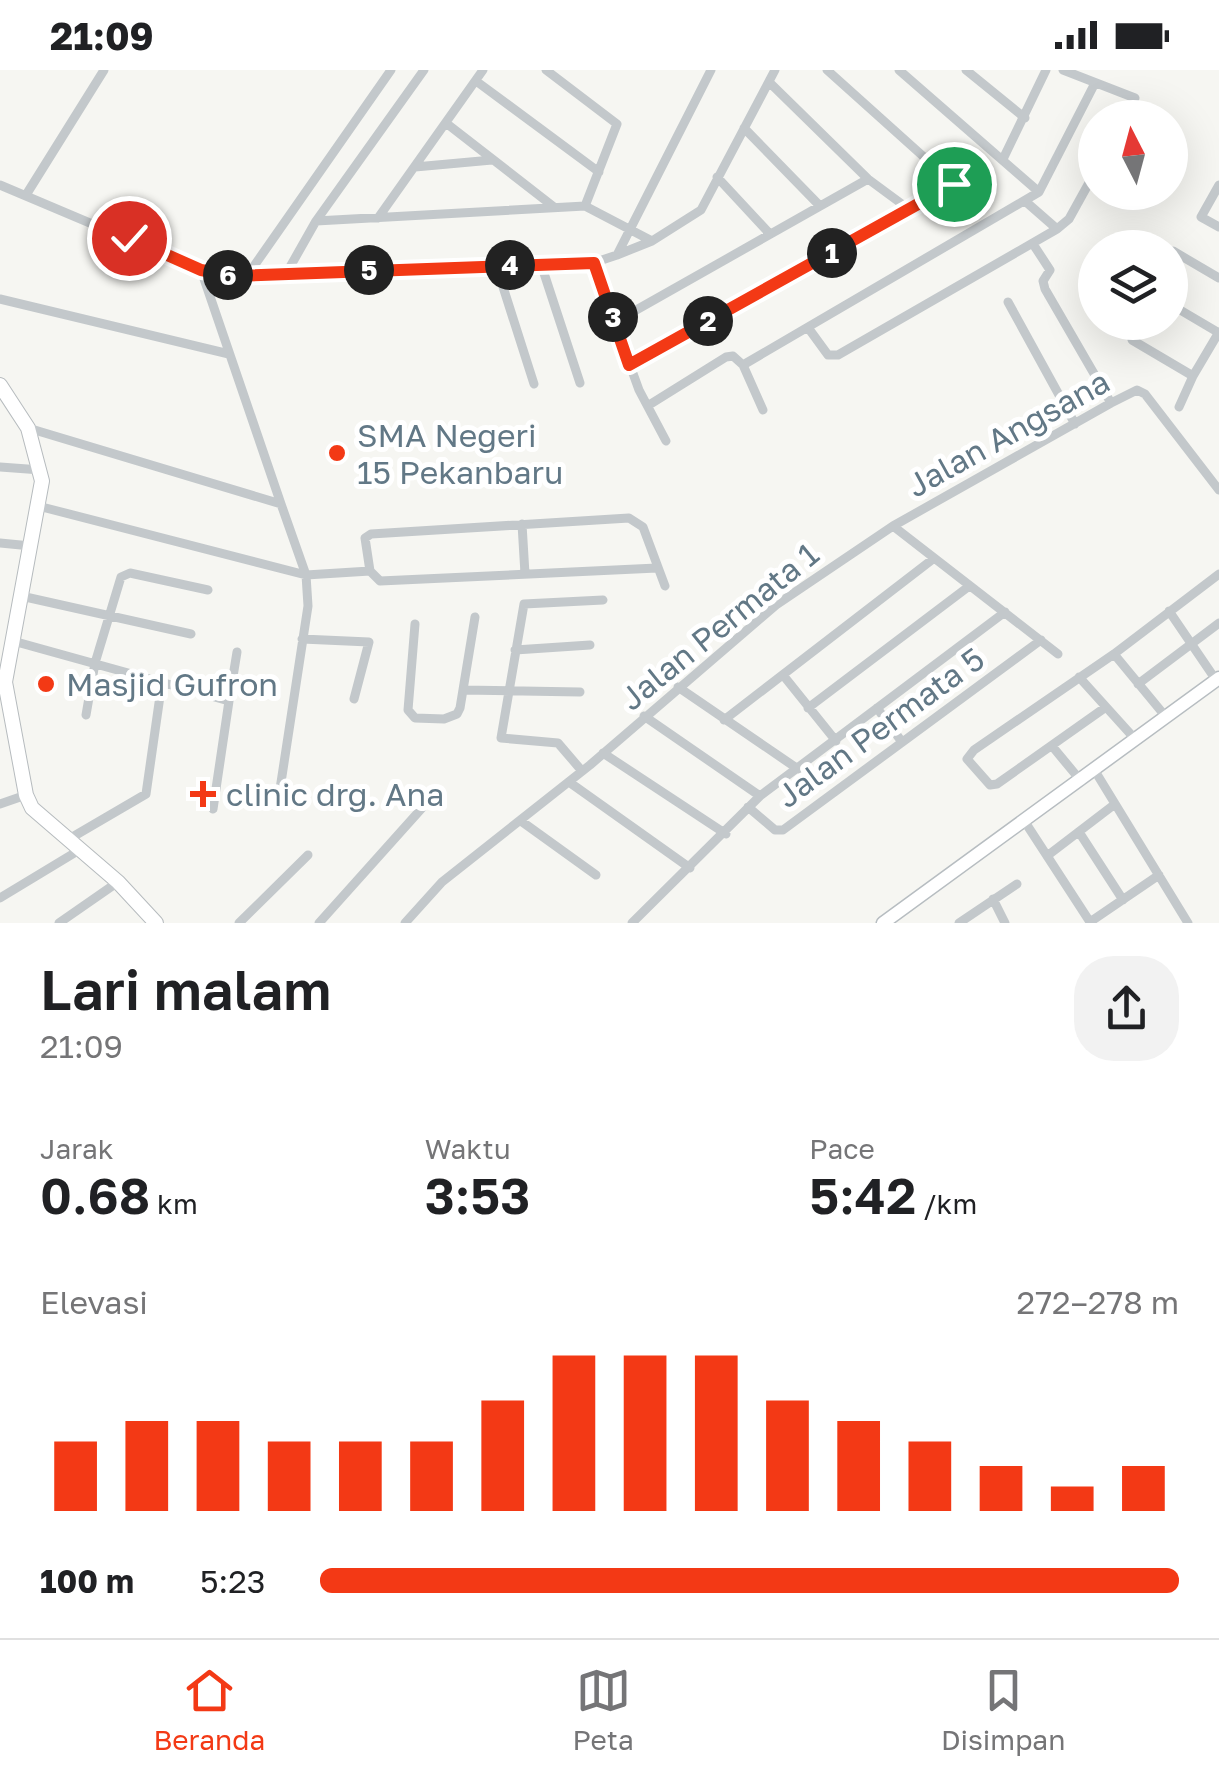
<!DOCTYPE html>
<html lang="id">
<meta charset="utf-8">
<style>
body{margin:0;font-family:"Golos Text",sans-serif;background:#f2f2f2;color:#202124;height:100vh;display:flex;flex-direction:column;font-size:38px;white-space:nowrap}
*{box-sizing:border-box;margin:0}
p{font-size:32px;color:#757577}
.icon{flex:none;width:55px;height:55px;fill:none;stroke:currentColor;stroke-width:2;stroke-linecap:round;stroke-linejoin:round}
.map{position:relative;height:853px;overflow:hidden}
.drawer{display:flex;flex-direction:column;background:#fff;flex:1}
.drawer>*{flex:none}
.needle{width:65px;rotate:354deg}
.tools{position:absolute;left:1078px;top:30px;display:grid;gap:20px}
.tools a{display:grid;place-items:center;width:110px;height:110px;border-radius:50%;background:#fff;box-shadow:0 10px 40px #0002;font-size:50px}
.pin{position:absolute;display:grid;place-items:center;width:85px;height:85px;color:#fff;margin:-42px;border:5px solid #fff;border-radius:50%;box-shadow:0 2px 10px #0007}
.km{position:absolute;width:50px;height:50px;margin:-25px;border-radius:50%;background:#222;color:#fff;font-size:28px;line-height:50px;text-align:center}
.round{display:grid;place-items:center;flex:none;width:105px;height:105px;border-radius:40px;background:#f2f2f2}
.headline{display:flex;align-items:center;justify-content:space-between;height:170px;padding:0 40px}
h1{font-size:55px;font-weight:600;line-height:75px}
.figures{display:grid;grid-template-columns:repeat(3,1fr);gap:15px;height:170px;padding:10px 40px}
.figures div{display:grid;align-content:center}
.figures b{font-size:50px;font-weight:600}
.figures small{font-size:28px;font-weight:400}
.figures p{font-size:28px}
.chart{height:280px;padding:20px 40px}
.chart p{display:flex;justify-content:space-between}
.chart svg{width:100%;height:180px;margin-top:10px;stroke:#f33915;stroke-width:6}
ul{padding:0 40px;list-style:none;font-size:32px}
li{display:grid;grid-template-columns:160px 120px 1fr;align-items:center;height:75px}
li i{height:25px;border-radius:12px;background:#f33915}
.status{display:flex;justify-content:space-between;align-items:center;height:70px;padding:0 50px;background:#fff;direction:ltr}
.status svg{height:28px;fill:currentColor}
.tab-bar{display:flex;justify-content:space-around;align-items:center;height:140px;border-top:2px solid #e0e0e0;background:#fff;font-size:28px;color:#757577}
.tab-bar a{display:grid;justify-items:center;gap:5px}
.tab-bar .selected{color:#f33915}
.map>svg:first-child{display:block}
</style>
<div class="status"><b>21:09</b><svg viewBox="0 0 49 12"><path d="M0 12V9h3v3zM5 12V6h3v6zM10 12V3h3v9zM15 12V0h3v12zM26 1h20v11H26zM47 4h2v5h-2z"/></svg></div>
<div class="map">
<svg width="1219" height="853" viewBox="0 0 1219 853">
<rect width="100%" height="100%" fill="#f6f6f2"/>
<g fill="none" stroke-linecap="round" stroke-linejoin="round">
<!-- secondary casing -->
<g stroke="#b7bdc1" stroke-width="15">
<path id="secondary" d="M883,853l336,-245"/>
</g>
<!-- primary casing -->
<g stroke="#b6bbbe" stroke-width="16">
<path id="primary" d="M0,315l28,43 14,53 -37,201 21,113 6,13 86,74 38,41"/>
</g>
<!-- street -->
<path stroke="#c3c8cb" stroke-width="9" d="M546,0l71,54 -32,82
M827,0l127,114
M899,0l140,122
M966,0l59,48
M1063,0l72,28 -10,20
M476,11l123,91
M769,12l99,97 42,31
M446,53l108,84
M744,58l76,78
M1004,87l42,-87
M415,97l77,-7
M717,107l53,57
M0,115l201,85 32,7 360,-14 46,127 27,51
M1219,115l-18,32 18,10
M26,125l78,-125
M1025,131l32,28
M378,148l105,-148
M316,151l269,-15 67,35
M1033,174l17,26 -7,11 2,8 66,114
M1173,181l46,27
M617,185l35,-14 49,-31 74,-140
M593,193l24,-8 94,-185
M541,194l39,119
M496,195l38,119
M201,200l80,234
M286,204l30,-53 108,-151
M247,206l144,-206
M0,229l229,55
M1008,232l67,122
M1170,234l49,29
M615,252l253,-143
M809,259l19,26h10l219,-126 12,-10 26,-47
M1132,270l61,36 26,-44
M629,295l325,-181 18,-6
M743,295l20,45
M649,335l77,-48 7,-1 10,9 296,-173 55,-107
M1179,337l14,-31
M28,358l253,76 25,71 2,31 -28,183
M0,397l41,3
M38,436l268,69 64,-4 10,10 277,-13
M522,454l3,50
M893,456l165,128
M0,473l31,3
M370,501l-5,-33 6,-4 258,-16 14,9 22,59
M21,526l170,38
M1169,541l47,69
M415,554l-7,86 7,8 29,1 13,-5 3,-6 15,-91
M302,569l67,3 -15,57
M13,571l216,60 -16,108
M515,580l75,-5
M1114,584l52,63
M783,605l53,66
M1079,607l56,62
M1138,614l81,-61
M678,617l120,82
M463,620l117,2
M229,631l8,-49
M1106,637l-109,77 -7,1 -23,-26 7,-9 140,-96 105,-80
M808,638l160,-121
M877,638l25,34
M86,645l9,-52 26,-86 9,-4 78,17
M644,646l116,80
M724,650l209,-161
M1052,676l29,35
M603,683l123,81
M582,701l-24,-28 -57,-5 23,-134 79,-4
M1095,701l93,152
M569,712l121,86
M0,734l26,-9
M748,737l27,23h8l258,-190
M521,751l75,54
M1025,752l65,100 69,-47
M1079,762l44,68
M69,769l77,-45 16,-112
M1047,786l68,-52
M0,828l81,-49
M993,829l12,24
M59,853l59,-41
M239,853l69,-68
M319,853l112,-125
M405,853l37,-41 148,-117 186,-160 117,-79 218,-123 26,-13 8,4 74,96
M632,853l128,-127 245,-184
M959,853l58,-39"/>
<!-- secondary -->
<use href="#secondary" stroke="#fff" stroke-width="12"/>
<!-- primary -->
<use href="#primary" stroke="#fff" stroke-width="14"/>
</g>
<g fill="none" stroke-linecap="round" stroke-linejoin="round">
<!-- route casing -->
<g stroke="#fff" stroke-width="20">
<path id="route" d="M129,168l72,32 32,6 361,-13 35,102 325,-181"/>
</g>
<!-- route -->
<use href="#route" stroke="#f33915" stroke-width="12"/>
</g>
<!-- markers -->
<g fill="#f33915" stroke="#fff" stroke-width="4">
<circle cx="337" cy="383" r="10"/>
<circle cx="46" cy="614" r="10"/>
<path d="M198 709h10v10h10v10h-10v10h-10v-10h-10v-10h10z"/>
</g>
<g text-anchor="middle" dominant-baseline="central" stroke-width="10" stroke-linejoin="round" paint-order="stroke">
<!-- street labels -->
<g font-size="32" fill="#627886" stroke="#fff">
<text transform="translate(1008 363) rotate(-29)">Jalan Angsana</text>
<text transform="translate(719 556) rotate(-39)">Jalan Permata 1</text>
<text transform="translate(880 657) rotate(-36)">Jalan Permata 5</text>
</g>
<!-- poi labels -->
<g font-size="32" fill="#627886" stroke="#fff" text-anchor="start">
<text x="357" y="365">SMA Negeri<tspan x="357" dy="37">15 Pekanbaru</tspan></text>
<text x="66" y="614">Masjid Gufron</text>
<text x="226" y="724">clinic drg. Ana</text>
</g>
</g>
</svg>
<div class="tools">
<a><svg class="needle" viewBox="-14 -14 28 28"><path d="M0-13l5 13h-10z" fill="#e53935"/><path d="M0 13l5-13h-10z" fill="#757577"/></svg></a>
<a><svg class="icon" aria-label="layers" viewBox="0 0 24 24"><path d="M12 4l9 5-9 5-9-5zM3 14l9 5 9-5"/></svg></a>
</div>
<div class="pin" style="left:954px;top:114px;background:#1e9e55"><svg class="icon" aria-label="arrive" viewBox="0 0 24 24"><path d="M6 21V4h12l-3 4 3 4H6"/></svg></div>
<div class="pin" style="left:129px;top:168px;background:#d93025"><svg class="icon" aria-label="check" viewBox="0 0 24 24"><path d="M5 12l5 5 9-10"/></svg></div>
<b class="km" style="left:832px;top:183px">1</b>
<b class="km" style="left:708px;top:251px">2</b>
<b class="km" style="left:613px;top:247px">3</b>
<b class="km" style="left:510px;top:195px">4</b>
<b class="km" style="left:369px;top:200px">5</b>
<b class="km" style="left:228px;top:205px">6</b>
</div>
<section class="drawer">
<div class="headline"><div><h1>Lari malam</h1><p>21:09</p></div><a class="round"><svg class="icon" aria-label="share" viewBox="0 0 24 24"><path d="M12 15V3M7 8l5-5 5 5M5 13v7h14v-7"/></svg></a></div>
<div class="figures">
<div><p>Jarak</p><b>0.68<small> km</small></b></div>
<div><p>Waktu</p><b>3:53</b></div>
<div><p>Pace</p><b>5:42<small> /km</small></b></div>
</div>
<div class="chart"><p><span>Elevasi</span>272–278 m</p>
<svg viewBox="0 0 160 44" preserveAspectRatio="none"><path d="M5 44V27M15 44V22M25 44V22M35 44V27M45 44V27M55 44V27M65 44V17M75 44V6M85 44V6M95 44V6M105 44V17M115 44V22M125 44V27M135 44V33M145 44V38M155 44V33"/></svg>
</div>
<ul>
<li><b>100 m</b>5:23<i style="width:100%"></i></li>
</ul>
</section>
<nav class="tab-bar">
<a class="selected"><svg class="icon" aria-label="home" viewBox="0 0 24 24"><path d="M3 11l9-7 9 7M6 9v11h12V9"/></svg>Beranda</a>
<a><svg class="icon" aria-label="map" viewBox="0 0 24 24"><path d="M3 6l6-2 6 2 6-2v14l-6 2-6-2-6 2zM9 4v14M15 6v14"/></svg>Peta</a>
<a><svg class="icon" aria-label="saved" viewBox="0 0 24 24"><path d="M7 4h10v16l-5-4-5 4z"/></svg>Disimpan</a>
</nav>
